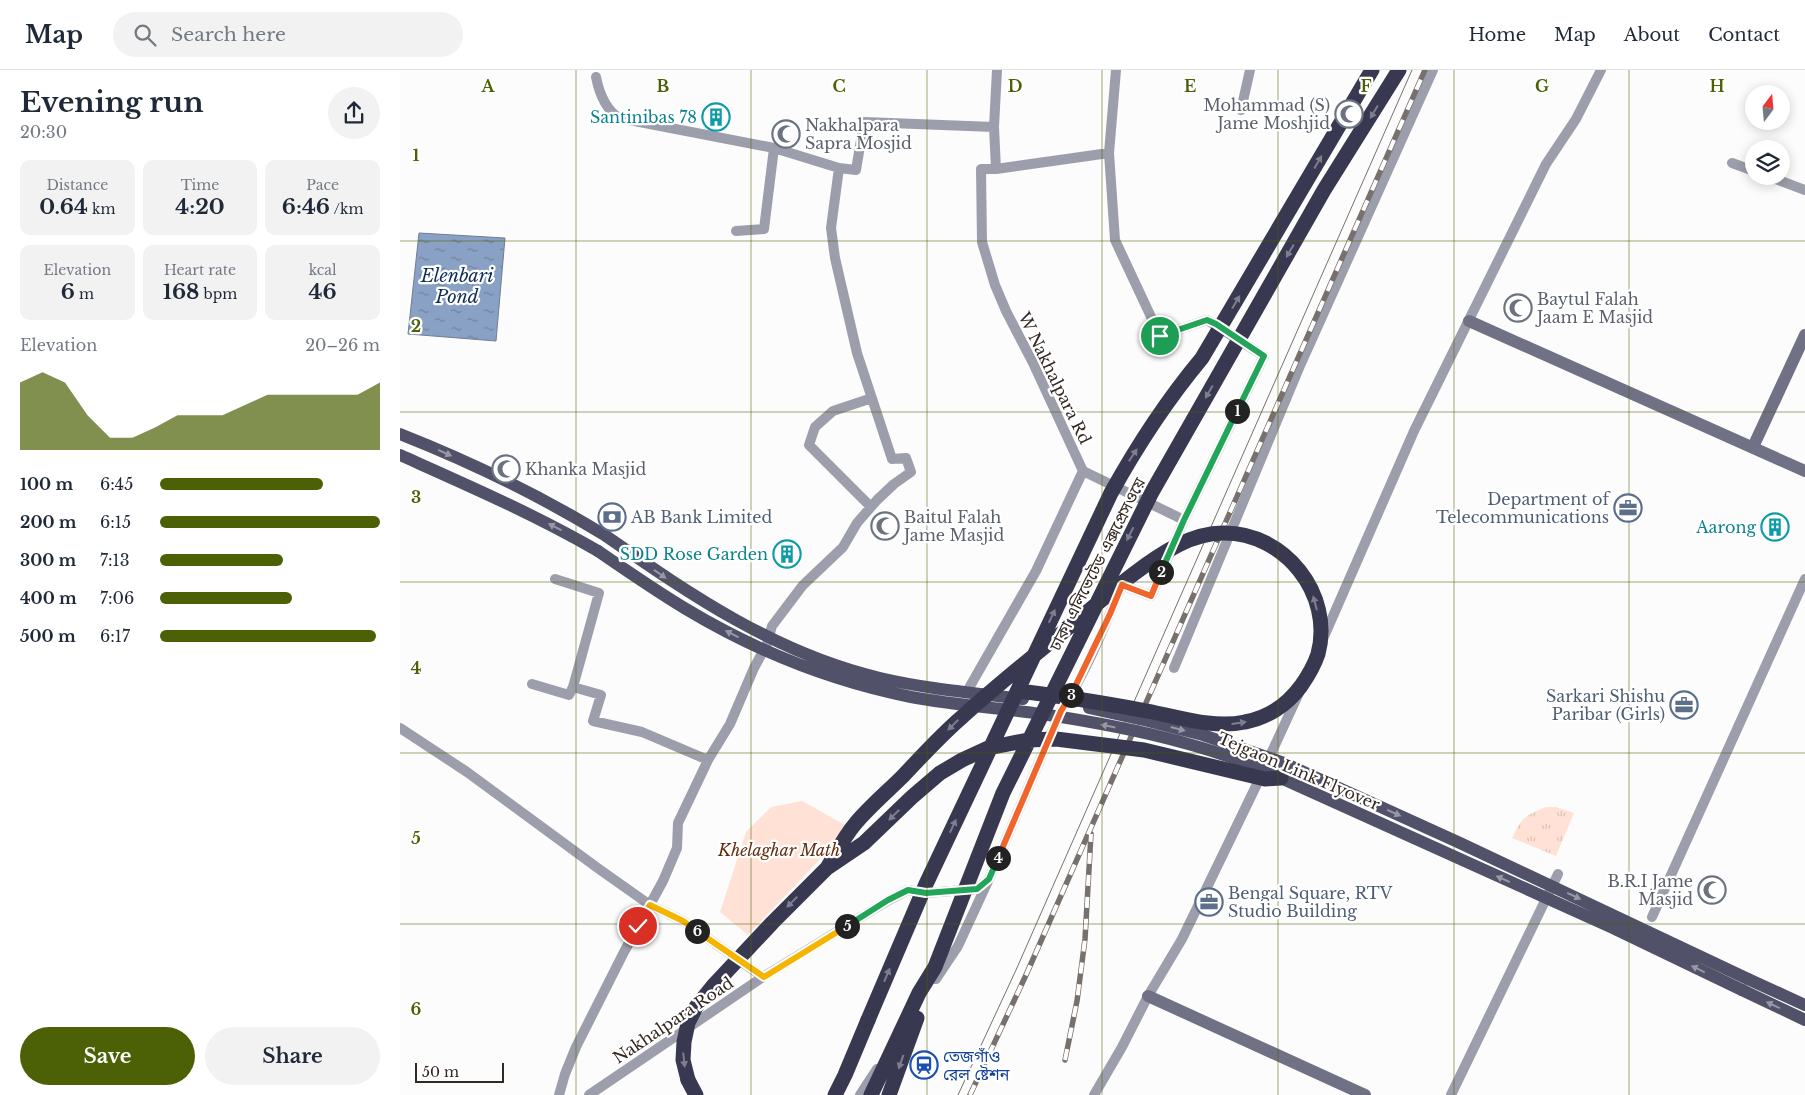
<!DOCTYPE html>
<meta charset="utf-8">
<style>
body{margin:0;font-family:"Libre Baskerville","Noto Sans Bengali",serif;background:#f2f2f3;color:#1f2937;height:100vh;display:flex;flex-direction:column;font-size:19px;white-space:nowrap}
*{box-sizing:border-box;margin:0}
p{font-size:16px;color:#747a83}
.icon{flex:none;width:28px;height:28px;fill:none;stroke:currentColor;stroke-width:2;stroke-linecap:round;stroke-linejoin:round}
.map{position:relative;flex:1;overflow:hidden}
.drawer{display:flex;flex-direction:column;background:#fff;width:400px}
.drawer>*{flex:none}
.needle{width:32px;rotate:16deg}
.buttons{position:absolute;left:1345px;top:15px;display:grid;gap:10px}
.buttons a{display:grid;place-items:center;width:45px;height:45px;border-radius:50%;background:#fff;box-shadow:0 2px 12px #0003;font-size:25px}
.scale{position:absolute;left:15px;bottom:12px;width:89px;box-sizing:border-box;padding-left:5px;border:2px solid #342822;border-top:0;font-size:14px;line-height:18px;white-space:nowrap;color:#342822;-webkit-text-stroke:4px #fff;paint-order:stroke}
.pin{position:absolute;display:grid;place-items:center;width:42px;height:42px;color:#fff;margin:-21px;border:2px solid #fff;border-radius:50%;box-shadow:0 1px 5px #0007}
.km{position:absolute;width:25px;height:25px;margin:-12px;border-radius:50%;background:#222;color:#fff;font-size:14px;line-height:25px;text-align:center}
.round{display:grid;place-items:center;flex:none;width:52px;height:52px;border-radius:26px;background:#f2f2f3}
.headline{display:flex;align-items:center;justify-content:space-between;height:85px;padding:0 20px}
h1{font-size:28px;font-weight:800;line-height:38px}
.metrics{display:grid;grid-template-columns:repeat(3,1fr);gap:8px;height:85px;padding:5px 20px}
.metrics div{display:grid;align-content:center;border-radius:10px;background:#f2f2f3;text-align:center}
.metrics b{font-size:21px;font-weight:800}
.metrics small{font-size:14px;font-weight:400}
.metrics p{font-size:14px}
.chart{height:140px;padding:10px 20px}
.chart p{display:flex;justify-content:space-between}
.chart svg{width:100%;height:90px;margin-top:5px;fill:#4c6006;opacity:.7}
.button{display:flex;gap:10px;margin-top:auto;padding:10px 20px}
.button a{flex:1;height:58px;border-radius:30px;background:#4c6006;color:#fff;font-size:20px;font-weight:800;line-height:58px;text-align:center}
.button a+a{background:#f2f2f3;color:#1f2937}
ul{padding:0 20px;list-style:none;font-size:16px}
li{display:grid;grid-template-columns:80px 60px 1fr;align-items:center;height:38px}
li i{height:12px;border-radius:6px;background:#4c6006}
header{display:flex;align-items:center;gap:30px;box-sizing:border-box;height:70px;padding:0 25px;background:#fff;border-bottom:1px solid #e0e1e3}
header strong{font-size:24px}
nav{display:flex;gap:28px;margin-inline-start:auto;font-size:18px}
.search{width:350px;height:45px;background:#f2f2f3;display:flex;align-items:center;gap:12px;box-sizing:border-box;padding:0 18px;border-radius:28px;color:#747a83;font-size:19px}
main{display:flex;flex:1;min-height:0}
.map>svg:first-child{display:block}
</style>
<header>
<strong>Map</strong>
<div class="search"><svg class="icon" aria-label="search" viewBox="0 0 24 24"><circle cx="10" cy="10" r="6"/><path d="M15 15l6 6"/></svg>Search here</div>
<nav><a>Home</a><a>Map</a><a>About</a><a>Contact</a></nav>
</header>
<main>
<section class="drawer">
<div class="headline"><div><h1>Evening run</h1><p>20:30</p></div><a class="round"><svg class="icon" aria-label="share" viewBox="0 0 24 24"><path d="M12 15V3M7 8l5-5 5 5M5 13v7h14v-7"/></svg></a></div>
<div class="metrics">
<div><p>Distance</p><b>0.64<small> km</small></b></div>
<div><p>Time</p><b>4:20</b></div>
<div><p>Pace</p><b>6:46<small> /km</small></b></div>
</div>
<div class="metrics">
<div><p>Elevation</p><b>6<small> m</small></b></div>
<div><p>Heart rate</p><b>168<small> bpm</small></b></div>
<div><p>kcal</p><b>46</b></div>
</div>
<div class="chart"><p><span>Elevation</span>20–26 m</p>
<svg viewBox="0 0 160 44" preserveAspectRatio="none"><path d="M0 44V11L10 6L20 11L30 27L40 38L50 38L60 33L70 27L80 27L90 27L100 22L110 17L120 17L130 17L140 17L150 17L160 11V44z"/></svg>
</div>
<ul>
<li><b>100 m</b>6:45<i style="width:74%"></i></li>
<li><b>200 m</b>6:15<i style="width:100%"></i></li>
<li><b>300 m</b>7:13<i style="width:56%"></i></li>
<li><b>400 m</b>7:06<i style="width:60%"></i></li>
<li><b>500 m</b>6:17<i style="width:98%"></i></li>
</ul>
<div class="button"><a>Save</a><a>Share</a></div>
</section>
<div class="map">
<svg width="1405" height="1025" viewBox="0 0 1405 1025">
<defs>
<pattern id="grass-tufts" width="24" height="20" patternUnits="userSpaceOnUse" patternTransform="scale(1.25)"><rect width="24" height="20" fill="#ffe2d5"/><path d="M3 7l-1-3M5 7V3M7 7l1-3M15 17l-1-3M17 17v-4M19 17l1-3" fill="none" stroke="#dbc2b7"/></pattern>
<pattern id="water-ripples" width="26" height="14" patternUnits="userSpaceOnUse" patternTransform="scale(1.25)"><rect width="26" height="14" fill="#89a1c4"/><path d="M2 4q2-2 4 0t4 0M15 11q2-2 4 0t4 0" fill="none" stroke="#71839f"/></pattern>
</defs>
<rect width="100%" height="100%" fill="#fcfcfc"/>
<!-- grass -->
<path fill="url(#grass-tufts)" d="M1146,737h10l18,6 -18,43 -44,-18c9,-20 14,-23 34,-31z"/>
<!-- green -->
<path fill="#ffe2d5" d="M402,731l45,25 -19,25 -80,84 -28,-23 26,-80 25,-25z"/>
<!-- water -->
<path fill="url(#water-ripples)" stroke="#707d93" d="M19,163l86,5 -9,103 -88,-7z"/>
<g fill="none" stroke-linecap="round" stroke-linejoin="round">
<!-- street -->
<path stroke="#9d9eab" stroke-width="10" d="M196,7c3,15 9,32 23,41l155,30
M841,40l9,-40
M1332,93l22,8
M596,99l113,-16 7,-83
M1368,106l37,14
M336,161l28,-2 10,-81 65,20 17,2 8,-48 130,5
M683,401l101,49
M471,437l-62,-62 6,-18 18,-16 39,-13
M155,509l44,14 -26,94
M923,569l91,-208 132,-267 30,-45 25,-49
M774,598l125,-300 134,-298
M132,614l37,11 4,-8 28,8 -8,26 49,11 66,28
M569,618l67,-117 47,-100 -50,-108 -27,-52 -11,-26 -13,-43 -1,-73h15l-2,-42 3,-57
M0,658l67,44 132,97 51,36 33,16 80,56
M1252,847l153,-338
M536,909l22,-33 31,-67 72,-168c25,-39 43,-83 61,-126l29,11 33,-76 80,-164 -57,-36 -47,16 -45,-96 -6,-87
M159,1025l6,-21 11,-27 48,-95 39,-71 14,-33 1,-25 30,-63 22,-36 24,-56 13,-24 5,-18 31,-41 40,-38 14,-24 20,-23 17,-16 17,-12 -5,-14 -14,1 -35,-106 -22,-95 -4,-30 8,-60
M189,1025l174,-118 126,-77 19,-10 19,3 50,-4 10,-8
M460,1025l17,-26
M694,1025l28,-48 26,-51 34,-57 75,-155 42,-91
M1051,1025l107,-221"/>
<!-- secondary -->
<path stroke="#707185" stroke-width="12" d="M1069,251l336,150
M1353,377l52,-112
M748,926l217,99"/>
<!-- primary -->
<path stroke="#515269" stroke-width="12" d="M0,364c71,28 141,62 206,102
M0,385c67,30 134,59 198,96
M1348,909l57,26
M1342,920l63,30"/>
<!-- highway -->
<path stroke="#383851" stroke-width="15" d="M288,1010l8,15
M435,1025l10,-20 23,-55"/>
<!-- tram -->
<path stroke="#78706c" stroke-width="1" d="M558,1025l58,-125 396,-900"/>
<!-- rail casing -->
<g stroke="#78706c" stroke-width="5.5">
<path id="rail" d="M665,990l12,-59 8,-62 6,-105
M570,1025l56,-120 399,-905"/>
</g>
<!-- rail -->
<use href="#rail" stroke="#fff" stroke-width="4" stroke-dasharray="11" stroke-linecap="butt"/>
<!-- primary-bridge -->
<path stroke="#515269" stroke-width="12" d="M206,466c85,59 171,118 274,142 47,11 95,15 143,21
M198,481c29,20 58,40 88,58 70,42 145,72 225,88 43,8 88,11 131,17 72,11 143,25 210,51l361,163 129,62
M689,638l59,13 55,14 81,28 176,80 288,136"/>
<!-- highway-bridge -->
<path stroke="#383851" stroke-width="15" d="M427,798c9,-15 17,-31 28,-44 14,-17 32,-32 48,-48 19,-20 38,-41 59,-59 36,-33 74,-63 112,-94 33,-27 66,-58 104,-78 14,-7 29,-12 45,-12 61,-1 111,61 95,121 -4,12 -10,22 -17,32 -14,19 -34,32 -56,36 -32,7 -66,-5 -98,-11 -43,-8 -86,-15 -129,-20
M468,950l58,-136 185,-391c26,-47 56,-93 91,-135l170,-288
M288,1010l-5,-20 1,-18 4,-19 8,-16 17,-21 59,-63 55,-55 37,-25 48,-46 28,-24 22,-13 26,-12 40,-8 28,-1 88,11 121,29 16,-1
M471,1025l48,-102 16,-26 68,-174 149,-301 172,-302 75,-120
M489,1025l28,-77"/>
</g>
<!-- one-way arrows -->
<defs><path id="oneway-solid" d="M-6-.8H1V-3.2L6.5 0L1 3.2V.8H-6Z" transform="scale(1.25)"/></defs>
<g fill="#7e7e8e">
<use href="#oneway-solid" transform="translate(974 42) rotate(121)"/>
<use href="#oneway-solid" transform="translate(918 92) rotate(-60)"/>
<use href="#oneway-solid" transform="translate(890 181) rotate(120)"/>
<use href="#oneway-solid" transform="translate(836 232) rotate(-59)"/>
<use href="#oneway-solid" transform="translate(809 322) rotate(120)"/>
<use href="#oneway-solid" transform="translate(733 385) rotate(-57)"/>
<use href="#oneway-solid" transform="translate(730 464) rotate(117)"/>
<use href="#oneway-solid" transform="translate(915 533) rotate(-105)"/>
<use href="#oneway-solid" transform="translate(652 546) rotate(-65)"/>
<use href="#oneway-solid" transform="translate(839 653) rotate(-8)"/>
<use href="#oneway-solid" transform="translate(553 655) rotate(135)"/>
<use href="#oneway-solid" transform="translate(494 745) rotate(135)"/>
<use href="#oneway-solid" transform="translate(553 756) rotate(-65)"/>
<use href="#oneway-solid" transform="translate(392 832) rotate(135)"/>
<use href="#oneway-solid" transform="translate(487 905) rotate(-67)"/>
<use href="#oneway-solid" transform="translate(284 990) rotate(84)"/>
<use href="#oneway-solid" transform="translate(501 992) rotate(109)"/>
</g>
<g fill="#9797a5">
<use href="#oneway-solid" transform="translate(45 383) rotate(24)"/>
<use href="#oneway-solid" transform="translate(155 457) rotate(-153)"/>
<use href="#oneway-solid" transform="translate(260 504) rotate(35)"/>
<use href="#oneway-solid" transform="translate(332 564) rotate(-153)"/>
<use href="#oneway-solid" transform="translate(708 656) rotate(-169)"/>
<use href="#oneway-solid" transform="translate(778 659) rotate(15)"/>
<use href="#oneway-solid" transform="translate(994 743) rotate(24)"/>
<use href="#oneway-solid" transform="translate(1103 809) rotate(-156)"/>
<use href="#oneway-solid" transform="translate(1174 826) rotate(25)"/>
<use href="#oneway-solid" transform="translate(1298 899) rotate(-154)"/>
<use href="#oneway-solid" transform="translate(1373 935) rotate(-155)"/>
</g>
<g fill="none" stroke-linecap="round" stroke-linejoin="round">
<!-- split-1 casing -->
<g stroke="#fff" stroke-width="10">
<path id="split-1" d="M760,266l47,-16 9,4 48,32 -27,55"/>
</g>
<!-- split-2 casing -->
<g stroke="#fff" stroke-width="10">
<path id="split-2" d="M761,502l23,-52 53,-109"/>
</g>
<!-- split-3 casing -->
<g stroke="#fff" stroke-width="10">
<path id="split-3" d="M671,625l39,-81 12,-29 29,11 10,-24"/>
</g>
<!-- split-4 casing -->
<g stroke="#fff" stroke-width="10">
<path id="split-4" d="M598,788l63,-147 10,-16"/>
</g>
<!-- split-5 casing -->
<g stroke="#fff" stroke-width="10">
<path id="split-5" d="M447,856l41,-26 20,-10 18,3 51,-4 12,-10 9,-21"/>
</g>
<!-- split-6 casing -->
<g stroke="#fff" stroke-width="10">
<path id="split-6" d="M297,861l67,46 83,-51"/>
</g>
<!-- split-7 casing -->
<g stroke="#fff" stroke-width="10">
<path id="split-7" d="M238,856l12,-21 33,16 14,10"/>
</g>
<!-- split-1 -->
<use href="#split-1" stroke="#22a559" stroke-width="6"/>
<!-- split-2 -->
<use href="#split-2" stroke="#22a559" stroke-width="6"/>
<!-- split-3 -->
<use href="#split-3" stroke="#f0652b" stroke-width="6"/>
<!-- split-4 -->
<use href="#split-4" stroke="#f0652b" stroke-width="6"/>
<!-- split-5 -->
<use href="#split-5" stroke="#22a559" stroke-width="6"/>
<!-- split-6 -->
<use href="#split-6" stroke="#f5b400" stroke-width="6"/>
<!-- split-7 -->
<use href="#split-7" stroke="#f5b400" stroke-width="6"/>
</g>
<!-- grid -->
<path fill="none" stroke="#4c6006" stroke-width="1" stroke-opacity="0.55" d="M176,0v1025M351,0v1025M527,0v1025M702,0v1025M878,0v1025M1054,0v1025M1229,0v1025M0,171h1405M0,342h1405M0,512h1405M0,683h1405M0,854h1405"/>
<!-- icons -->
<defs>
<g id="mosque-ring" transform="scale(1.4375)"><circle r="9.5" fill="#fff" stroke="#6b7280" stroke-width="1.5"/><path d="M3.5-4.9A6 6 0 1 0 3.5 4.9A5 5 0 1 1 3.5-4.9Z" fill="#6b7280"/></g>
<g id="building-ring" transform="scale(1.4375)"><circle r="9.5" fill="#fff" stroke="#0f9aa8" stroke-width="1.5"/><path d="M-4-6H4V6H1V3H-1V6H-4ZM-2.5-4.3h1.7v1.8h-1.7ZM.8-4.3h1.7v1.8H.8ZM-2.5-1h1.7V.8h-1.7ZM.8-1h1.7V.8H.8Z" fill="#0f9aa8"/></g>
<g id="office-ring" transform="scale(1.4375)"><circle r="9.5" fill="#fff" stroke="#5c6f8a" stroke-width="1.5"/><path d="M-6-3h4V-5.5h4V-3h4V5H-6ZM-1-4.5V-3h2v-1.5ZM-6 0V1H6V0Z" fill="#5c6f8a"/></g>
<g id="bank-ring" transform="scale(1.4375)"><circle r="9.5" fill="#fff" stroke="#5c6f8a" stroke-width="1.5"/><path d="M-6-4H6V4H-6ZM0-2.3a2.3 2.3 0 1 0 0 4.6a2.3 2.3 0 1 0 0-4.6Z" fill="#5c6f8a"/></g>
<g id="station-ring" transform="scale(1.4375)"><circle r="9.5" fill="#fff" stroke="#1a4fb4" stroke-width="1.5"/><path d="M-3-6H3Q5-6 5-4V2Q5 4 3 4L4.5 6H3L1.5 4h-3L-3 6H-4.5L-3 4Q-5 4-5 2V-4Q-5-6-3-6ZM-3.5-4v3h7v-3ZM-3.5 1v1.5H-2V1ZM2 1v1.5H3.5V1Z" fill="#1a4fb4"/></g>
</defs>
<g fill-rule="evenodd">
<use href="#mosque-ring" x="949" y="44"/>
<use href="#building-ring" x="316" y="47"/>
<use href="#mosque-ring" x="386" y="64"/>
<use href="#mosque-ring" x="1118" y="238"/>
<use href="#mosque-ring" x="106" y="399"/>
<use href="#office-ring" x="1228" y="438"/>
<use href="#bank-ring" x="212" y="447"/>
<use href="#mosque-ring" x="485" y="456"/>
<use href="#building-ring" x="1375" y="457"/>
<use href="#building-ring" x="387" y="484"/>
<use href="#office-ring" x="1284" y="635"/>
<use href="#mosque-ring" x="1312" y="820"/>
<use href="#office-ring" x="809" y="832"/>
<use href="#station-ring" x="524" y="995"/>
</g>
<g text-anchor="middle" dominant-baseline="central" stroke-width="4.5" stroke-linejoin="round" paint-order="stroke">
<!-- worship labels -->
<g font-size="16" fill="#5b616d" stroke="#fff" text-anchor="start">
<text x="930" y="35" text-anchor="end">Mohammad (S)<tspan x="930" dy="18">Jame Moshjid</tspan></text>
<text x="405" y="55">Nakhalpara<tspan x="405" dy="18">Sapra Mosjid</tspan></text>
<text x="1137" y="229">Baytul Falah<tspan x="1137" dy="18">Jaam E Masjid</tspan></text>
<text x="125" y="399">Khanka Masjid</text>
<text x="504" y="447">Baitul Falah<tspan x="504" dy="18">Jame Masjid</tspan></text>
<text x="1293" y="811" text-anchor="end">B.R.I Jame<tspan x="1293" dy="18">Masjid</tspan></text>
</g>
<!-- culture labels -->
<g font-size="16" fill="#0d838f" stroke="#fff" text-anchor="end">
<text x="297" y="47">Santinibas 78</text>
<text x="1356" y="457">Aarong</text>
<text x="368" y="484">SDD Rose Garden</text>
</g>
<!-- street labels -->
<g font-size="16" fill="#342822" stroke="#fff">
<text transform="translate(655 308) rotate(64)">W Nakhalpara Rd</text>
<text transform="translate(697 494) rotate(-63)">ঢাকা এলিভেটেড এক্সপ্রেসওয়ে</text>
<text transform="translate(899 701) rotate(23)">Tejgaon Link Flyover</text>
<text transform="translate(273 950) rotate(-34)">Nakhalpara Road</text>
</g>
<!-- service labels -->
<g font-size="16" fill="#4e5e75" stroke="#fff" text-anchor="end">
<text x="1209" y="429">Department of<tspan x="1209" dy="18">Telecommunications</tspan></text>
<text x="231" y="447" text-anchor="start">AB Bank Limited</text>
<text x="1265" y="626">Sarkari Shishu<tspan x="1265" dy="18">Paribar (Girls)</tspan></text>
<text x="828" y="823" text-anchor="start">Bengal Square, RTV<tspan x="828" dy="18">Studio Building</tspan></text>
</g>
<!-- park labels -->
<g font-size="16" font-style="italic" fill="#642d0f" stroke="#fff">
<text x="379" y="780">Khelaghar Math</text>
</g>
<!-- transit labels -->
<g font-size="16" fill="#164399" stroke="#fff" text-anchor="start">
<text x="543" y="986">তেজগাঁও<tspan x="543" dy="18">রেল ষ্টেশন</tspan></text>
</g>
<!-- water labels -->
<g font-size="18" font-style="italic" fill="#0e2d5a" stroke="#fff">
<text x="57" y="206">Elenbari<tspan x="57" dy="21">Pond</tspan></text>
</g>
</g>
<g font-size="16" text-anchor="middle" font-weight="bold" fill="#4c6006" stroke="#fff" stroke-width="4.5" stroke-linejoin="round" paint-order="stroke">
<text x="88" y="22">A</text>
<text x="263" y="22">B</text>
<text x="439" y="22">C</text>
<text x="615" y="22">D</text>
<text x="790" y="22">E</text>
<text x="966" y="22">F</text>
<text x="1142" y="22">G</text>
<text x="1317" y="22">H</text>
<text x="16" y="91">1</text>
<text x="16" y="262">2</text>
<text x="16" y="433">3</text>
<text x="16" y="604">4</text>
<text x="16" y="774">5</text>
<text x="16" y="945">6</text>
</g>
</svg>
<div class="buttons">
<a><svg class="needle" viewBox="-14 -14 28 28"><path d="M0-13l5 13h-10z" fill="#e53935"/><path d="M0 13l5-13h-10z" fill="#747a83"/></svg></a>
<a><svg class="icon" aria-label="layers" viewBox="0 0 24 24"><path d="M12 4l9 5-9 5-9-5zM3 14l9 5 9-5"/></svg></a>
</div>
<div class="scale">50 m</div>
<div class="pin" style="left:760px;top:266px;background:#1e9e55"><svg class="icon" aria-label="arrive" viewBox="0 0 24 24"><path d="M6 21V4h12l-3 4 3 4H6"/></svg></div>
<div class="pin" style="left:238px;top:856px;background:#d93025"><svg class="icon" aria-label="check" viewBox="0 0 24 24"><path d="M5 12l5 5 9-10"/></svg></div>
<b class="km" style="left:837px;top:341px">1</b>
<b class="km" style="left:761px;top:502px">2</b>
<b class="km" style="left:671px;top:625px">3</b>
<b class="km" style="left:598px;top:788px">4</b>
<b class="km" style="left:447px;top:856px">5</b>
<b class="km" style="left:297px;top:861px">6</b>
</div>
</main>
